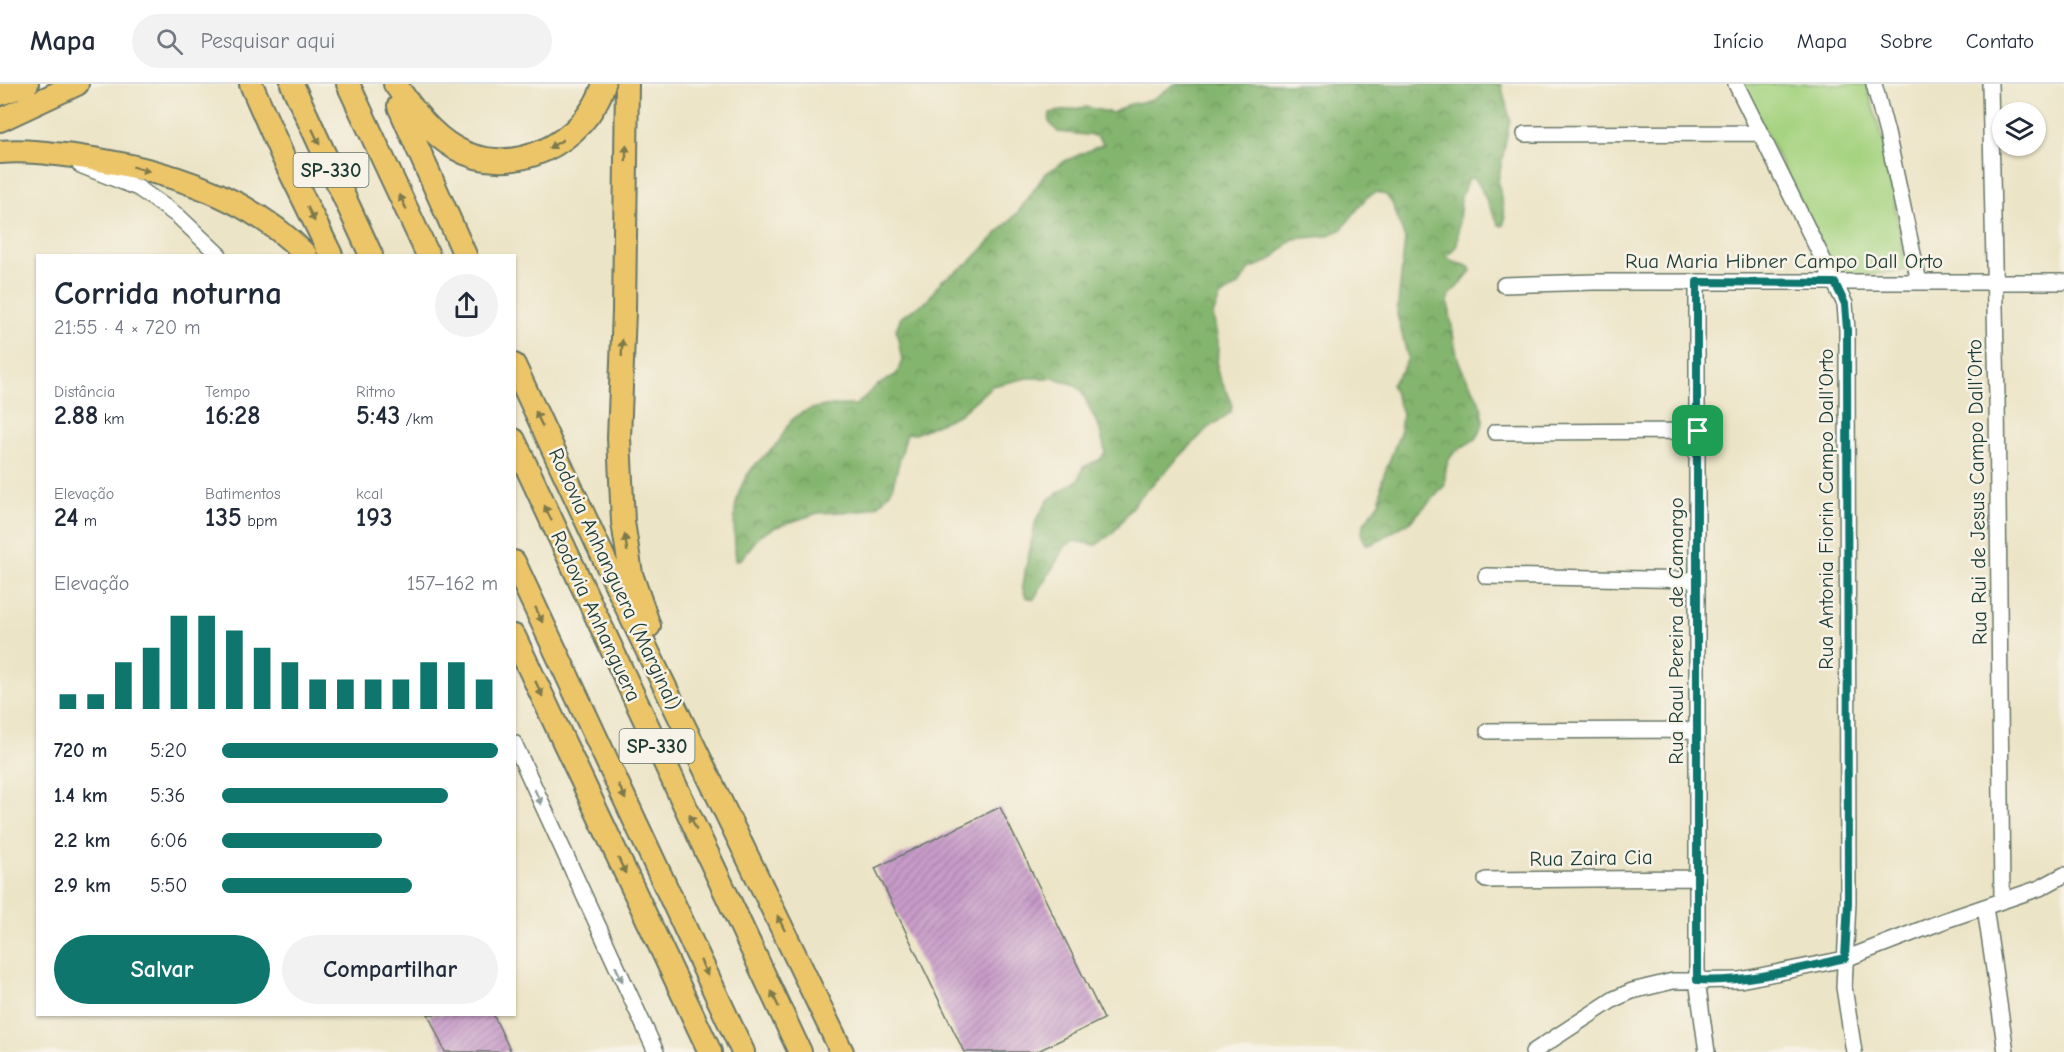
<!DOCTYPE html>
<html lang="pt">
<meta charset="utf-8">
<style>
body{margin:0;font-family:"Comic Neue",sans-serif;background:#f2f2f3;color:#1f2937;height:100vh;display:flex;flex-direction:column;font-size:22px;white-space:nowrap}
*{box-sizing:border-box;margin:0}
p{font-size:20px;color:#747a83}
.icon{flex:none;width:33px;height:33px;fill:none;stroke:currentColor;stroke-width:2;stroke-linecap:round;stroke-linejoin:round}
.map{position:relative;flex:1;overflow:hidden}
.details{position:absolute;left:36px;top:170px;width:480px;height:762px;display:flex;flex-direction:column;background:#fff;border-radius:0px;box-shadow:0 2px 4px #0004}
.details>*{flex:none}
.controls{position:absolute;left:1992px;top:18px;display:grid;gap:12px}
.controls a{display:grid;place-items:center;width:54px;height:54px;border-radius:50%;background:#fff;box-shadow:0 2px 4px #0004;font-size:30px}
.pin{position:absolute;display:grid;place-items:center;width:51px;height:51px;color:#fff;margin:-26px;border-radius:12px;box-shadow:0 3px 9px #0006}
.round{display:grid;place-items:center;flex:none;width:63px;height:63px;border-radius:32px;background:#f2f2f3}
.summary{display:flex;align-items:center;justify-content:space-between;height:102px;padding:0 18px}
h1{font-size:33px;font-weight:700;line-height:45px}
.figures{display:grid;grid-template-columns:repeat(3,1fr);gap:9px;height:102px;padding:6px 18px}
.figures div{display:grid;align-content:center}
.figures b{font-size:26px;font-weight:700}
.figures small{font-size:16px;font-weight:400}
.figures p{font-size:16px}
.chart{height:168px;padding:12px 18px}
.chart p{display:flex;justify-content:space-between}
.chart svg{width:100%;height:108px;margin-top:6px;stroke:#0f766e;stroke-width:6}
.primary-button{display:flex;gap:12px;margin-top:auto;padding:12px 18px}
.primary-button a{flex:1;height:69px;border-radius:36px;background:#0f766e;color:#fff;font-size:24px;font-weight:700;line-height:69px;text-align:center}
.primary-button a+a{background:#f2f2f3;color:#1f2937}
ul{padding:0 18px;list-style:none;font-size:20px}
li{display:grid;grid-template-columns:96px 72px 1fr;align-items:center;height:45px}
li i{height:15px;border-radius:8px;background:#0f766e}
header{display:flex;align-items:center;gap:36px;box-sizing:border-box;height:84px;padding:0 30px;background:#fff;border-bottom:2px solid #e0e1e3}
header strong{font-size:28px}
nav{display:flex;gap:33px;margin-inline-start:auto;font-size:21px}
.search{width:420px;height:54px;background:#f2f2f3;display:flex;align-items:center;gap:15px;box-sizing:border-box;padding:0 21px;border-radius:33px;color:#747a83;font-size:22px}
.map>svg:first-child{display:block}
</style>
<header>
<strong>Mapa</strong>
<div class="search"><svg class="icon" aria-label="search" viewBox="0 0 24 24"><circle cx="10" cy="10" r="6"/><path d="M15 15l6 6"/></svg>Pesquisar aqui</div>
<nav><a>Início</a><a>Mapa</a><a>Sobre</a><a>Contato</a></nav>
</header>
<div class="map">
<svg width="2064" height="968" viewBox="0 0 2064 968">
<defs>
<pattern id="forest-crowns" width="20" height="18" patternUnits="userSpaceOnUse" patternTransform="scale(1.5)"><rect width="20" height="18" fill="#84b56e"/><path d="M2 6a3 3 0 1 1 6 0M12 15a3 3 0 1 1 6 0" fill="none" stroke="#6b945b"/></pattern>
<pattern id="building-hatch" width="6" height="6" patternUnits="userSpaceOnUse" patternTransform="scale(1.5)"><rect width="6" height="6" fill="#c89bc9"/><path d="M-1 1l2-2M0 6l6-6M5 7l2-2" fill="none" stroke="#a280a4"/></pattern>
</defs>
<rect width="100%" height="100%" fill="#f7f3e8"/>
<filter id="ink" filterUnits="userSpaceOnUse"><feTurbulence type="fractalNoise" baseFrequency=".0167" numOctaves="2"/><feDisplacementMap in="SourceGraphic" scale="12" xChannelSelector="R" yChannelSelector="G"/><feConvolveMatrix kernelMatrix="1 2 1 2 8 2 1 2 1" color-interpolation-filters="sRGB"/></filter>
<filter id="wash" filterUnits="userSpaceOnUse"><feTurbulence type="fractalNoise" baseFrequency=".008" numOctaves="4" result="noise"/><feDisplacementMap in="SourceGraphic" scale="24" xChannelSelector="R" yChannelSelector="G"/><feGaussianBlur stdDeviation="1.35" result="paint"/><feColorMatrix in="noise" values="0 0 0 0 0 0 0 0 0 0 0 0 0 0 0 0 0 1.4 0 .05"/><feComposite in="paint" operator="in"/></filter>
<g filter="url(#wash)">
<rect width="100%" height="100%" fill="#ece4c6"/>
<!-- forest -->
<path fill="url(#forest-crowns)" stroke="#527951" stroke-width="1.5" d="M1175,0h326l9,35 -12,62 7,38 -2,7 -4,-1 -21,-42 -6,-5 -4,1 -7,18 -4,48 -10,12 6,5 16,4 2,5 -21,24 -2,7c4,20 5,41 11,60 6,19 30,43 23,65 -7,26 -39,11 -37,58l-34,36 -39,23h-6l-4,-8 1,-11 17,-24 2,-21 18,-47 2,-20 -11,-29 11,-13 6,-13 -11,-44 8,-75 -13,-36 -6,-8 -10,-3 -9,5 -26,33 -15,6 -33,3 -23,22 -21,8 -9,15 -20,13 -7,18 5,27 -1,29 15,33 -1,8 -25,18 -68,69 -25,34 -17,12 -22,-4 -8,4 -32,54 -8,-2 -4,-11 14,-66 13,-21 30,-20 4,-12 18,-8 4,-8 -5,-21 -19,-40 -8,-6 -19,-6h-27l-35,8 -32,28 -45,20 -8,-1 -15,56 -13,16 -17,6 -44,2 -42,14 -16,8 -19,24 -5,1c-3,-35 -6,-68 20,-96 6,-7 14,-12 20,-19 6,-7 9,-17 15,-24 15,-17 45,-16 65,-16l20,-19 21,-12 5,-14 -6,-31 5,-12 26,-16 14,-20 27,-17 51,-53 26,-37 20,-13 39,-17 -8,-8 -38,-4 -9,-10 1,-9 35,-6 28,6 14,-8 24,-5z"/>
<!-- green -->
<path fill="#a6d380" stroke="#62885a" stroke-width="1.5" d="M1742,0h124l17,56 24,130 -69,9z"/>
<g id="blocks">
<!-- building -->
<path fill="url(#building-hatch)" d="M1000,723l104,212 -68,33h-72l-89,-184z
M428,930h65l18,38h-66z"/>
</g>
</g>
<g filter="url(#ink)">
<use href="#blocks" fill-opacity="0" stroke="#677767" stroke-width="1.5"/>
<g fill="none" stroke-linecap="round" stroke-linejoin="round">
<!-- minor casing -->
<g stroke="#677767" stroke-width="18">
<path id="minor" d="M1736,0l109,220 2,26 1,572 -4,85 10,65
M1874,0l13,49 32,149
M1990,0l7,313 5,503
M1525,50l235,-1
M80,81l58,23 40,28 41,39
M1697,198v698l10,72
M1504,201l90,-3h470
M1495,348l202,-1
M1486,492l211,4
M1488,647l209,-1
M514,659l142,309
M1486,796l211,-2
M1985,823l21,145
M1533,968l81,-53 18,-8 41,-10 67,-1 105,-21 101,-39 94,-32 24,-13"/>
</g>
<!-- highway casing -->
<g stroke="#677767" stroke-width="26">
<path id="highway" d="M251,0l32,73 48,98
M292,0l79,171
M348,0l80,171
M395,0c18,25 33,48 60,64 56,33 131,-5 149,-64
M627,0l-3,227 -5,127 4,84 8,52 18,52
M0,10l27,-10
M399,22l66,149
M0,36l77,-36
M0,68c25,-2 49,1 73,4 83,11 174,37 233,99
M514,281l120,258 208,429
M514,356l286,612
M514,478l229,490
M514,552l196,416"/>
</g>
<!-- minor -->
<use href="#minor" stroke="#fff" stroke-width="15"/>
<!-- highway -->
<use href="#highway" stroke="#edc569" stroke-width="22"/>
</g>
<!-- one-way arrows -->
<defs><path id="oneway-solid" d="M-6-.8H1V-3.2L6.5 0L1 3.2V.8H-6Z" transform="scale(1.5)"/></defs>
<g fill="#7c7a4c">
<use href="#oneway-solid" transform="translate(316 53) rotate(65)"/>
<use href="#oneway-solid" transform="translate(556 60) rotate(149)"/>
<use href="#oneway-solid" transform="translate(626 69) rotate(-89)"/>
<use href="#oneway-solid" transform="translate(141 85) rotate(15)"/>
<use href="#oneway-solid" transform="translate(403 118) rotate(-115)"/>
<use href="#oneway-solid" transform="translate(311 130) rotate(64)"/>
<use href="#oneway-solid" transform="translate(622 264) rotate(-88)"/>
<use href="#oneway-solid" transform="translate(539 335) rotate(-115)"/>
<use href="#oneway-solid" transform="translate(548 429) rotate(-115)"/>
<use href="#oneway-solid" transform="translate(626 459) rotate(-99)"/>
<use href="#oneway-solid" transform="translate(539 531) rotate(65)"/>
<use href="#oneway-solid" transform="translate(539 605) rotate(65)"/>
<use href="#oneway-solid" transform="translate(622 708) rotate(65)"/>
<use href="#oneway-solid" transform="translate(693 738) rotate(-115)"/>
<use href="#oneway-solid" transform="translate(622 782) rotate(65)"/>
<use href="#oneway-solid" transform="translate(781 839) rotate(-116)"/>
<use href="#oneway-solid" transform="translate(704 884) rotate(65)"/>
<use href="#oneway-solid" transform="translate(775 915) rotate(-115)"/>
</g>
<g fill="#8f9e9a">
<use href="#oneway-solid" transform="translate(538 713) rotate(66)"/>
<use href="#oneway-solid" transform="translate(619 890) rotate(65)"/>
</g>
</g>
<g fill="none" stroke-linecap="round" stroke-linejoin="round" filter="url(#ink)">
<!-- route casing -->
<g stroke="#fff" stroke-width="12">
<path id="route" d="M1697,198l138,1 10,21 2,26 1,572 -3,56c-49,11 -98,25 -148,22z"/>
</g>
<!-- route -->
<use href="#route" stroke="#0f766e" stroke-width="8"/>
</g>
<g text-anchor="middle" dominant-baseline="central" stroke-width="5" stroke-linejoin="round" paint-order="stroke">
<!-- shield labels -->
<g fill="#f7f3e8" stroke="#60746a" stroke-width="1.5">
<rect x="293.5" y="69" width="75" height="34" rx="4.5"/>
<rect x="619.5" y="645" width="75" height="34" rx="4.5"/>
</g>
<g font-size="20" font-weight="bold" fill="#1f3d34">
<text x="331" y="86">SP-330</text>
<text x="657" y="662">SP-330</text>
</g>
<!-- street labels -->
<g font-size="21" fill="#1f3d34" stroke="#f7f3e8">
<text x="1784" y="177">Rua Maria Hibner Campo Dall Orto</text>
<text transform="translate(1977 408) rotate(-91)">Rua Rui de Jesus Campo Dall'Orto</text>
<text transform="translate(1826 425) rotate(-90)">Rua Antonia Fiorin Campo Dall'Orto</text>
<text transform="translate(615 495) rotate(65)">Rodovia Anhanguera (Marginal)</text>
<text transform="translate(596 532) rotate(65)">Rodovia Anhanguera</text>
<text transform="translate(1676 547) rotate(-90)">Rua Raul Pereira de Camargo</text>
<text transform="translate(1591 774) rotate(-1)">Rua Zaira Cia</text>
</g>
</g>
</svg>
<div class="controls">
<a><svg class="icon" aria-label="layers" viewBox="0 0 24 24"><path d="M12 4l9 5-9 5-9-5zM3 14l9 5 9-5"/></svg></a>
</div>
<div class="pin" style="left:1698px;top:347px;background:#1e9e55"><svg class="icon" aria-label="arrive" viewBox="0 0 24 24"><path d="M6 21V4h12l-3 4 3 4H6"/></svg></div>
<section class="details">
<div class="summary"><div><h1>Corrida noturna</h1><p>21:55 · 4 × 720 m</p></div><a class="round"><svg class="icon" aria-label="share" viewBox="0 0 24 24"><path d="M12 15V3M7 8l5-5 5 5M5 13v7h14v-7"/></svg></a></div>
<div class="figures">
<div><p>Distância</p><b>2.88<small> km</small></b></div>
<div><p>Tempo</p><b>16:28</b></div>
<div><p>Ritmo</p><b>5:43<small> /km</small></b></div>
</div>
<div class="figures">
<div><p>Elevação</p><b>24<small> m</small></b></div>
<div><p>Batimentos</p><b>135<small> bpm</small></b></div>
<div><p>kcal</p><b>193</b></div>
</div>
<div class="chart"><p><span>Elevação</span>157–162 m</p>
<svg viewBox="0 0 160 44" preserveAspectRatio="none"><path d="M5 44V38M15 44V38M25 44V25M35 44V19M45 44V6M55 44V6M65 44V12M75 44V19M85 44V25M95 44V32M105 44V32M115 44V32M125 44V32M135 44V25M145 44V25M155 44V32"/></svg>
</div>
<ul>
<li><b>720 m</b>5:20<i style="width:100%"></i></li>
<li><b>1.4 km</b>5:36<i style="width:82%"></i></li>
<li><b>2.2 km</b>6:06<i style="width:58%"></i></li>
<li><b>2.9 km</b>5:50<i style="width:69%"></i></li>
</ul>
<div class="primary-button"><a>Salvar</a><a>Compartilhar</a></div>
</section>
</div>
